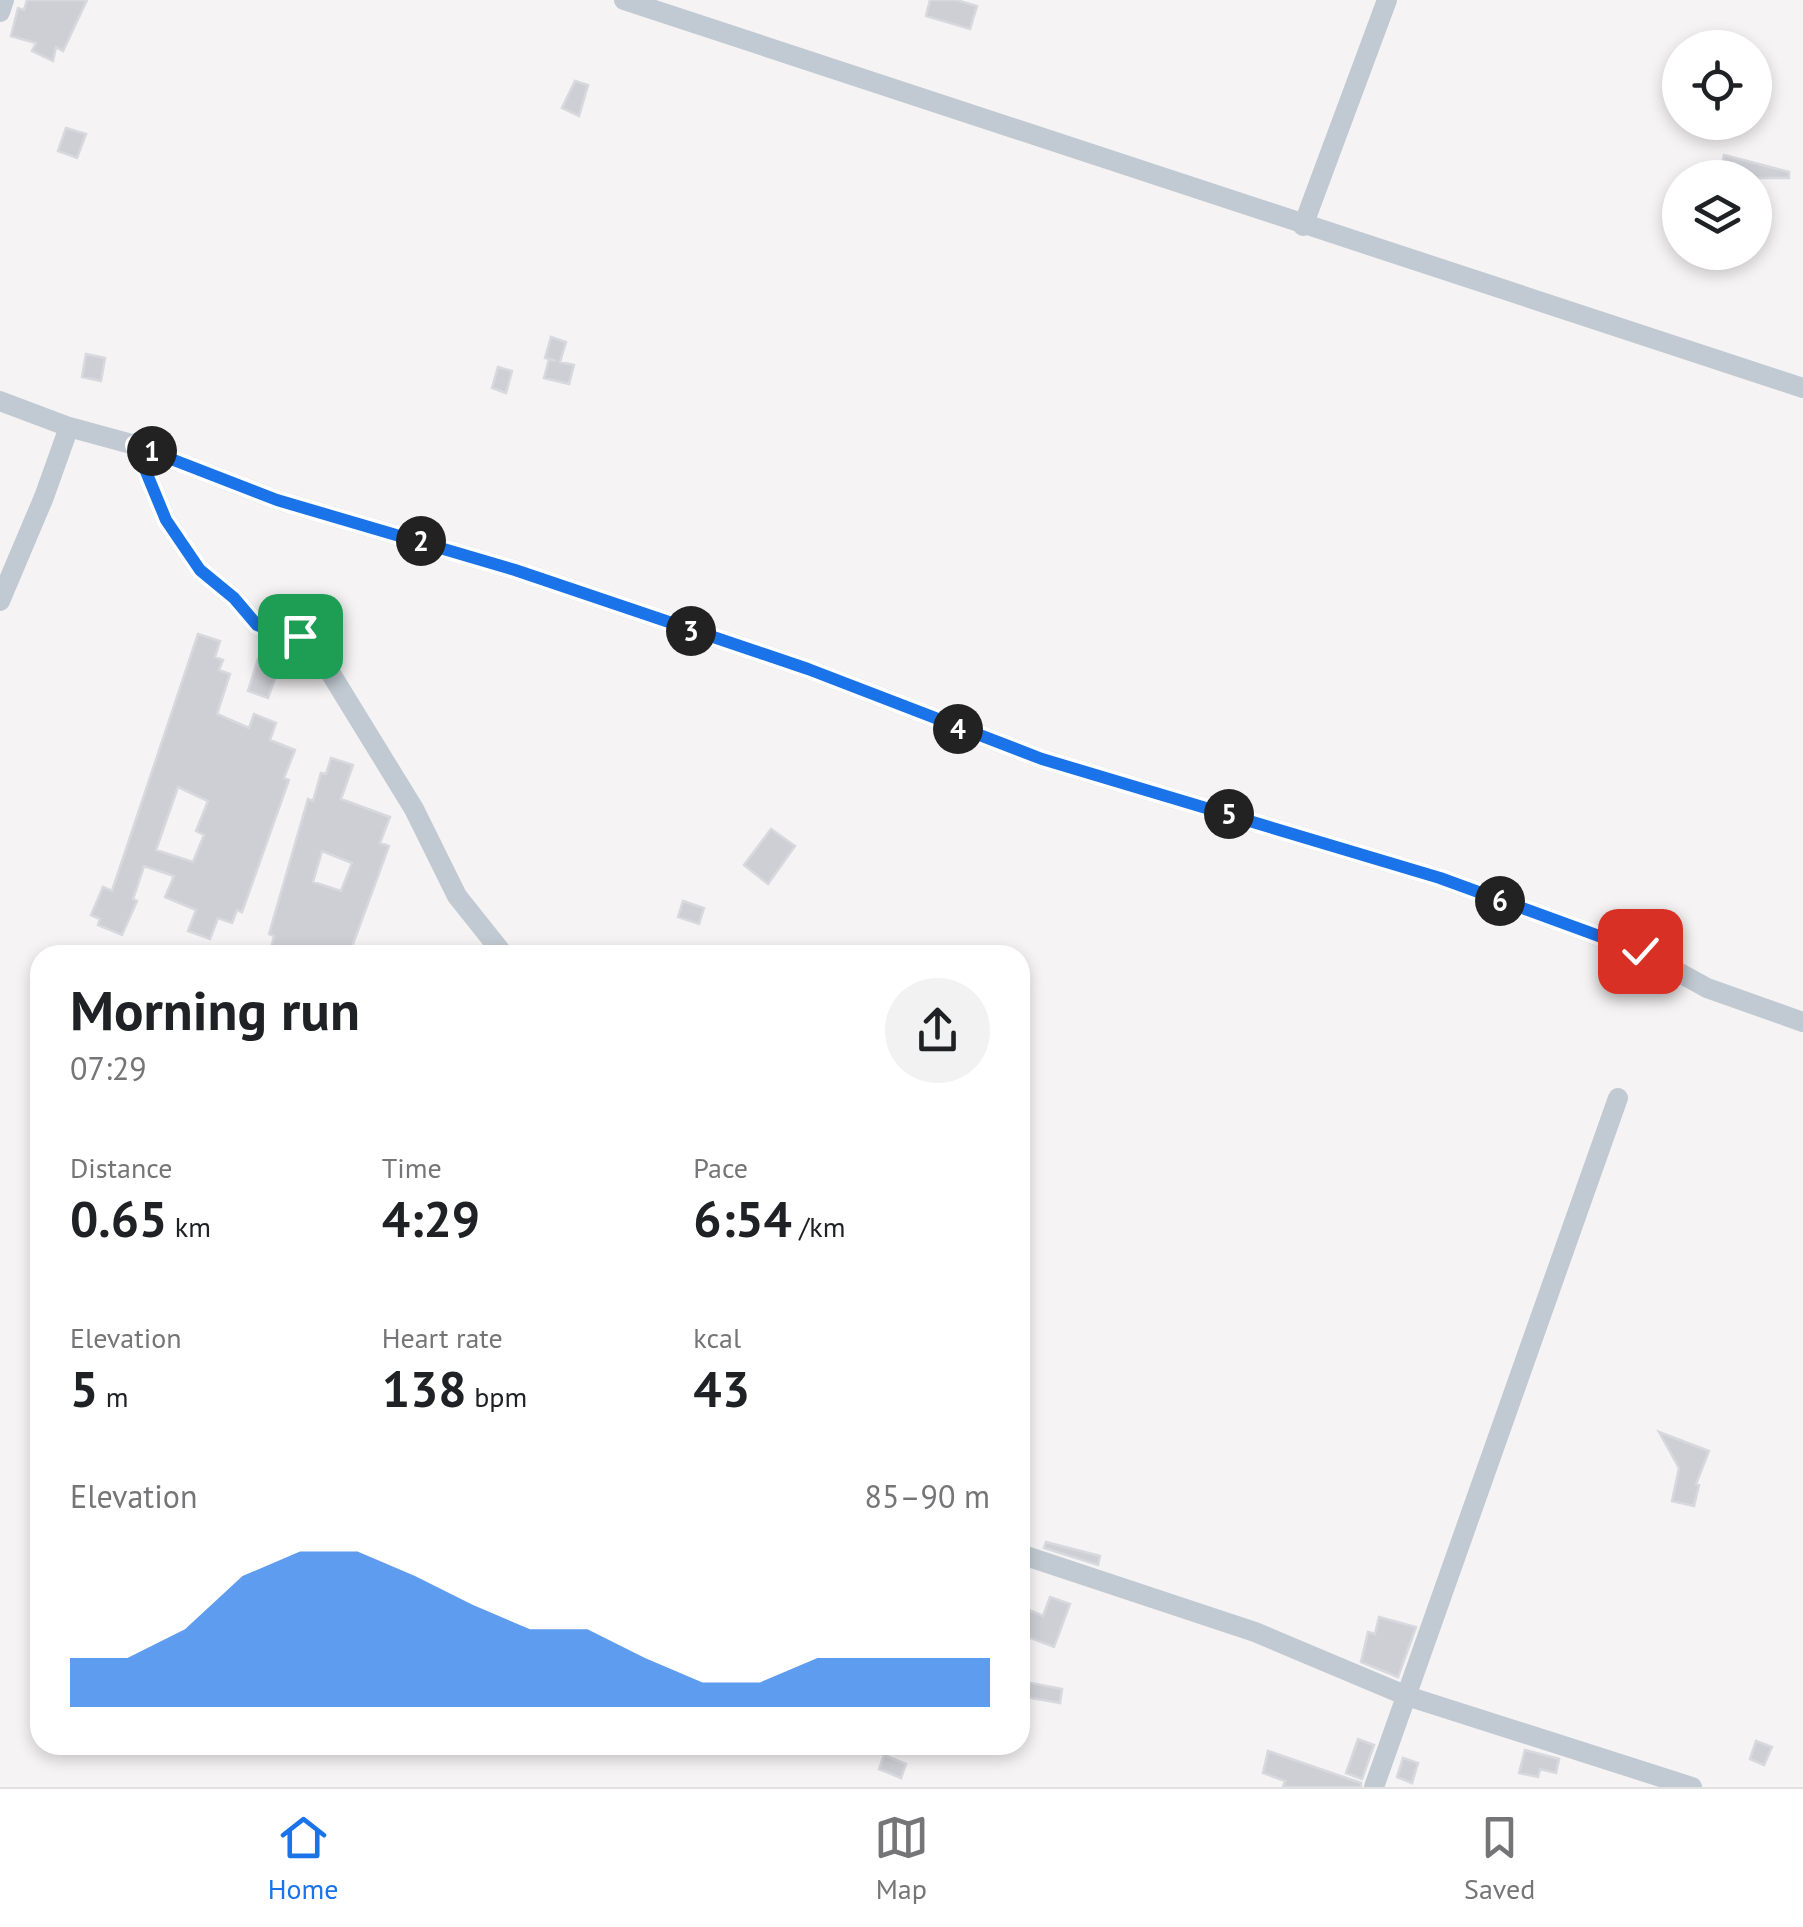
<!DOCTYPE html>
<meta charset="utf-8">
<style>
body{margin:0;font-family:"PT Sans",sans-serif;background:#f2f2f2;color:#202124;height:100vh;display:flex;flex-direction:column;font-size:38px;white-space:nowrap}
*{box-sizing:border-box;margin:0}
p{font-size:32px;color:#757577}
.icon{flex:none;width:55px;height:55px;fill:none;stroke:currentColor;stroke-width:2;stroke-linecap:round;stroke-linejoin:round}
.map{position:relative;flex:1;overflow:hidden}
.side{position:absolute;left:30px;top:945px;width:1000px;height:810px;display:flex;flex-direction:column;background:#fff;border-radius:30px;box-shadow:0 5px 15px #0003}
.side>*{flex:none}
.controls{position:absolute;left:1662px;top:30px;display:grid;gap:20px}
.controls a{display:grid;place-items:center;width:110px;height:110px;border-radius:50%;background:#fff;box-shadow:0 5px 15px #0003;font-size:50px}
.pin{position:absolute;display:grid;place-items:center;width:85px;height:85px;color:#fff;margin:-42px;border-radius:20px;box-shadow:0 5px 15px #0006}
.km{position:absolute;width:50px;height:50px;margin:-25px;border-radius:50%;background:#222;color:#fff;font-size:28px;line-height:50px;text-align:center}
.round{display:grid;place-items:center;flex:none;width:105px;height:105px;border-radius:52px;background:#f2f2f2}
.summary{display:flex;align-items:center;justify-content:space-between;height:170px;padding:0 40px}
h1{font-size:55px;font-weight:700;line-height:75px}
.metrics{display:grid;grid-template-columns:repeat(3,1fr);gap:15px;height:170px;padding:10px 40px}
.metrics div{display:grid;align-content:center}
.metrics b{font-size:50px;font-weight:700}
.metrics small{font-size:28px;font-weight:400}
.metrics p{font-size:28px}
.chart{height:280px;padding:20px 40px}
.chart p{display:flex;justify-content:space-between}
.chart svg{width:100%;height:180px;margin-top:10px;fill:#1a73e8;opacity:.7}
.dock{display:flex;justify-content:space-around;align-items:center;height:140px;border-top:2px solid #e0e0e0;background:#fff;font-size:28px;color:#757577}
.dock a{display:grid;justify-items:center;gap:5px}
.dock .current{color:#1a73e8}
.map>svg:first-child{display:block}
</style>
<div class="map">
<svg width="1803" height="1787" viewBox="0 0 1803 1787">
<rect width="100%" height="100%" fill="#f5f3f3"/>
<!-- building -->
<path fill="#cdcfd5" stroke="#d7d9de" stroke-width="2.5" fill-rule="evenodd" d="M27,0h60l-24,51 -7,-4 -3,14 -21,-10 4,-8 -25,-7 7,-28 6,2z
M930,0h26l21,6 -7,23 -44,-13z
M575,81l13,4 -9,31 -17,-8z
M66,128l20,6 -9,24 -19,-7z
M1724,155l65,17v6h-57l-12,-4z
M551,337l15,5 -6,20 14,3 -5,19 -25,-6 5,-19 7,2 -11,-3z
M86,354l19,4 -4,23 -19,-4z
M498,367l14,4 -6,22 -14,-5z
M198,634l22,7 -5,16 8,3 -4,10 11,4 -13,40 32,14 5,-14 22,9 -6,17 25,10 -11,28 5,2 -47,132 -5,-2 -5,13 -14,-5 -8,21 -22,-8 8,-21 -31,-13 9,-21 -30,-10 -11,33 4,2 -15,34 -24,-10 2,-6 -9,-4 12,-28 9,4zM178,787l30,14 -12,30 8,4 -11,27 -37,-12z
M258,659l21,8 -11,31 -20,-7z
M331,758l22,7 -12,34 49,18 -10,26 9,3 -40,109h-53l-25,-7 3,-12 -5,-2 39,-135 5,2 8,-28 5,1zM322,851l30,12 -11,28 -28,-9z
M771,829l24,17 -27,38 -24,-19z
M683,901l21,7 -5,16 -21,-7z
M1659,1432l50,19 -13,33 3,1 -5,21 -22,-5 7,-33z
M1046,1542l54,14 -2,9 -54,-17z
M1050,1597l20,7 -16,43 -34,-13v-28l23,10z
M1379,1617l37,10 -18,50 -37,-15 7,-30 7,2z
M1020,1681l42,8 -2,14 -40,-7z
M1358,1739l16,6 -12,34 -16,-6z
M1756,1741l16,6 -8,18 -14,-6z
M1525,1750l34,9 -3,14 -16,-4 -2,8 -19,-4z
M1268,1751l93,32v4h-78l2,-6 -22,-8z
M884,1755l22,9 -5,14 -22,-9z
M1403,1758l15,5 -6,20 -15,-6z"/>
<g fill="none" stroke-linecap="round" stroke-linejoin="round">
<!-- minor -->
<path stroke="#c1cad2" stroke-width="20" d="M624,0l1179,388
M0,12l4,-12
M1303,226l84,-226
M0,401l69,26 66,18 142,55 238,70 293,99 234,90 398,119 200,73 67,37 96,34
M135,445l31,75 34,50 34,28 23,27 18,8 25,3 28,33 86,140 43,87 47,59
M0,601l44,-104 25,-70
M1020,1554l235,78 152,64 285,91
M1374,1787l244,-689"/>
</g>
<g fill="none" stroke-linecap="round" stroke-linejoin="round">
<!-- route casing -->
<g stroke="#fff" stroke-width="20">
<path id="route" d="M300,636l-24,-3 -19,-8 -23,-27 -34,-28 -34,-50 -31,-75 142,55 238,70 293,99 234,90 398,119 200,73"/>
</g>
<!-- route -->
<use href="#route" stroke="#1a73e8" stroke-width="12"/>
</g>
</svg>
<div class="controls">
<a><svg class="icon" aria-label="locate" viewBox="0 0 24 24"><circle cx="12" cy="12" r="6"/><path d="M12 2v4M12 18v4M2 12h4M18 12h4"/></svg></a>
<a><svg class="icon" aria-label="layers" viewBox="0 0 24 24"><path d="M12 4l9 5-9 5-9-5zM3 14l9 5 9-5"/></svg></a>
</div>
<div class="pin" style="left:300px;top:636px;background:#1e9e55"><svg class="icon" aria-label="arrive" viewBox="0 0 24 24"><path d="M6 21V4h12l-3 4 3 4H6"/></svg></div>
<div class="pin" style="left:1640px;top:951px;background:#d93025"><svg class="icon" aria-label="check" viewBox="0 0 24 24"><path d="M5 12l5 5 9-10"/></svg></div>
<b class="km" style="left:152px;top:451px">1</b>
<b class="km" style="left:421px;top:541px">2</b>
<b class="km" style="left:691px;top:631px">3</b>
<b class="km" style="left:958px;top:729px">4</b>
<b class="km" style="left:1229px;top:814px">5</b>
<b class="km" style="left:1500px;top:901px">6</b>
<section class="side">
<div class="summary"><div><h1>Morning run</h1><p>07:29</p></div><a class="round"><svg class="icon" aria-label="share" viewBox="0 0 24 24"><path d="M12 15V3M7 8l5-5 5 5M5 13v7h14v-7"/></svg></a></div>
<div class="metrics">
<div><p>Distance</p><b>0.65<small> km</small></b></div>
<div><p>Time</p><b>4:29</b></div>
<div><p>Pace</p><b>6:54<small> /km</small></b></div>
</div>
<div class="metrics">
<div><p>Elevation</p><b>5<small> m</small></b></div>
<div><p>Heart rate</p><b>138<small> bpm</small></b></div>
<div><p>kcal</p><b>43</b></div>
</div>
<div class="chart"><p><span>Elevation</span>85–90 m</p>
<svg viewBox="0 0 160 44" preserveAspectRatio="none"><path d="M0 44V32L10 32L20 25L30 12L40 6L50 6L60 12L70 19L80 25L90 25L100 32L110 38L120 38L130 32L140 32L150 32L160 32V44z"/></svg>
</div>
</section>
</div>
<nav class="dock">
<a class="current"><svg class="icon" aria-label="home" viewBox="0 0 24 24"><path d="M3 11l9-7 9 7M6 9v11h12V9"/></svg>Home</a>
<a><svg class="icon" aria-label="map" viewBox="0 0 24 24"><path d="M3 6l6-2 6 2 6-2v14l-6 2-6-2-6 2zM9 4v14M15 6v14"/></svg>Map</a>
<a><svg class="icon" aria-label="saved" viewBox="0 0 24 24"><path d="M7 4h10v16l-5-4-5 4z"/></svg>Saved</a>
</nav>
